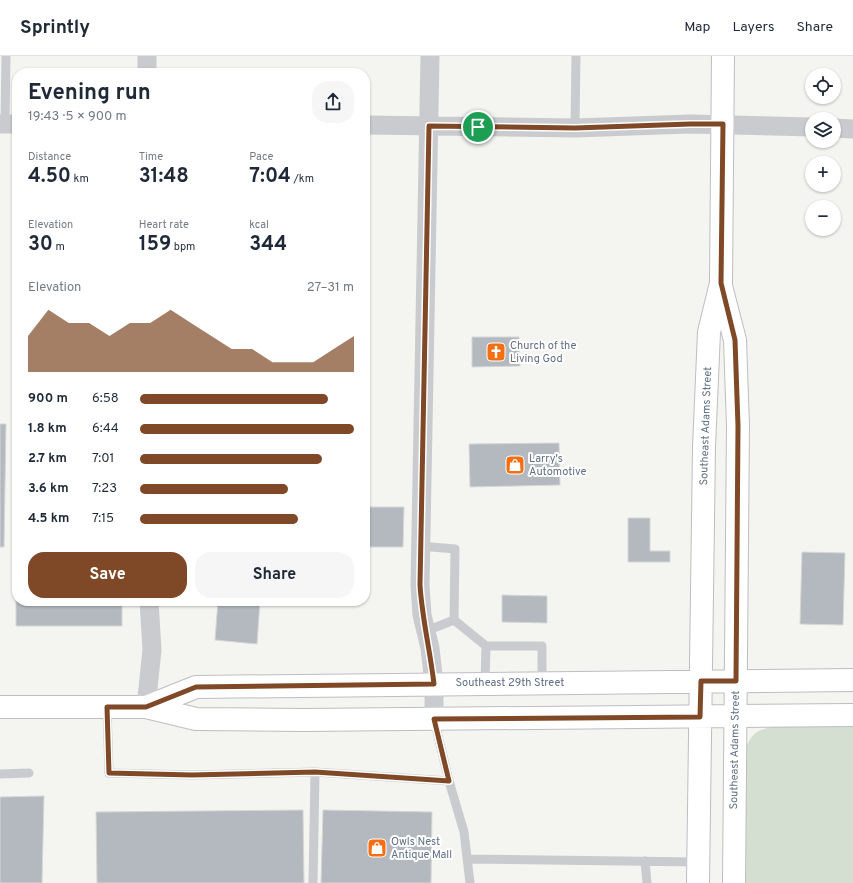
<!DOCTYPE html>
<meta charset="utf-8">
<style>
body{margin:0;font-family:Overpass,sans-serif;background:#f6f6f7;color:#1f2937;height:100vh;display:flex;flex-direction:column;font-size:15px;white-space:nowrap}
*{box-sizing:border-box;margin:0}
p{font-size:13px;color:#747a83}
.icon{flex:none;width:22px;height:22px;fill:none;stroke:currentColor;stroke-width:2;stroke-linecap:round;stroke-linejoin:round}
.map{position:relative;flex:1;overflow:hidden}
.sheet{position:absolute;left:12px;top:12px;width:358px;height:538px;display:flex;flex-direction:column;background:#fff;border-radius:16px;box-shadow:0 1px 3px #0004}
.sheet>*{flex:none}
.controls{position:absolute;left:805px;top:12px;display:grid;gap:8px}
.controls a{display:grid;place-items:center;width:36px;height:36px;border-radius:50%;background:#fff;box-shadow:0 1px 3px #0004;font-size:20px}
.pin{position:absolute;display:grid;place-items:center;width:34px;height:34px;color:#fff;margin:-17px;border:2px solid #fff;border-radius:50%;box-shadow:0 1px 4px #0007}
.round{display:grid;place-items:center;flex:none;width:42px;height:42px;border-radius:16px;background:#f6f6f7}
.summary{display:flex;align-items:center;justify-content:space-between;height:68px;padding:0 16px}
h1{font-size:22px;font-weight:700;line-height:30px}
.figures{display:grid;grid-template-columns:repeat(3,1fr);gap:6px;height:68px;padding:4px 16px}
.figures div{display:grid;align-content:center}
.figures b{font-size:20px;font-weight:700}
.figures small{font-size:11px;font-weight:400}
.figures p{font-size:11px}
.chart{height:112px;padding:8px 16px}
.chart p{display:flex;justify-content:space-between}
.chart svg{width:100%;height:72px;margin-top:4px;fill:#7f4826;opacity:.7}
.cta{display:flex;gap:8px;margin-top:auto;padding:8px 16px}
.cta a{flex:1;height:46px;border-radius:16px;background:#7f4826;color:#fff;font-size:16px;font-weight:700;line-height:46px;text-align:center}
.cta a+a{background:#f6f6f7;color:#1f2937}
ul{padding:0 16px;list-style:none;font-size:13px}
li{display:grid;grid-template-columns:64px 48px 1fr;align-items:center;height:30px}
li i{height:10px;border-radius:5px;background:#7f4826}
header{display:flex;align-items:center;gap:24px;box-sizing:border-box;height:56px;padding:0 20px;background:#fff;border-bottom:1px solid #e0e1e3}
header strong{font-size:19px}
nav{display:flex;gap:22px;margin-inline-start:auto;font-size:14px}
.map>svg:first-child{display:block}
</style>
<header>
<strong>Sprintly</strong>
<nav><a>Map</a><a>Layers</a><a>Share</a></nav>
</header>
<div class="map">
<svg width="853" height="827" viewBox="0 0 853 827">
<rect width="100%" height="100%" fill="#f4f5f1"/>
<!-- green -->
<path fill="#d4ded1" d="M853,669v158h-109l2,-136c3,-6 5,-11 11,-15 19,-11 72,-6 96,-7z"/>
<!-- building -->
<path fill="#b4b9c0" stroke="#d6d6d4" d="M472,281h47l1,29 -48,1z
M0,368h6l-2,123h-4z
M559,387l1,42 -90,2 -1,-43z
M365,451h39l-1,40h-38z
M628,462h22v33h20v11h-42z
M802,496l43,1 -2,72 -43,-1z
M16,538l1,7h105v25h-106z
M502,539l45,1v27l-45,-1z
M218,545h42l-3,43 -42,-4z
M44,740l-2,87h-42v-86z
M303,754l1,73h-207l-1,-71z
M323,754l109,2 -1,71h-110z"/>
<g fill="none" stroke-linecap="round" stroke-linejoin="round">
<!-- secondary casing -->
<g stroke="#bbbec3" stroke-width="24">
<path id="secondary" d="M721,230l14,54 3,86 -4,457
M0,651h146l50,12 108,1 549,-5
M146,651l50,-20 657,-7
M698,827l6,-436 5,-115 12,-49 2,-227"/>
</g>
<!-- lane -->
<path stroke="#c9cbcf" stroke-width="9" d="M5,68l1,-68
M575,72l1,-72
M420,490l35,3 -1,71 -28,11
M454,564l32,26 -1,37
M486,590h56v37
M107,651l2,66 83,2 123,-3
M0,718l29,-1
M449,725l15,51 6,51
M468,803l231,3
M645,805l2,22
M313,827l2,-111 134,9 -15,-62"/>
<!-- street -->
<path stroke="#c9cbcf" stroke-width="19" d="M430,0l-10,529 2,30 8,33 4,36v35
M147,17v-17
M0,68h17
M365,69l210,3 115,-4 122,3
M834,72l19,1
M146,651l6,-57 -3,-49"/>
<!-- secondary -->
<use href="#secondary" stroke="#fff" stroke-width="22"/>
</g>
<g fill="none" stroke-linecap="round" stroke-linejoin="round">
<!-- route casing -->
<g stroke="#fff" stroke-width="8">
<path id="route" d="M690,68h33l-2,159 14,57 3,86 -2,255h-35l-1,36 -266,2 15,62 -134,-9 -123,3 -83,-2 -2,-66h39l50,-20 238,-3c-4,-34 -12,-66 -14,-99l9,-459 146,2z"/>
</g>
<!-- route -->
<use href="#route" stroke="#7f4826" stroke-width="5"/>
</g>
<!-- icons -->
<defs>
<g id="church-square" transform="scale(1)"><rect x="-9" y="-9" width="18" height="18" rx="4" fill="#f46f12" stroke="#fff"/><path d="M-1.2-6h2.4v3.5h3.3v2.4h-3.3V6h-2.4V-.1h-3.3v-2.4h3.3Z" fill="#fff"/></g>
<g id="shop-square" transform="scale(1)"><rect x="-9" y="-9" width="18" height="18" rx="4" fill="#f46f12" stroke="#fff"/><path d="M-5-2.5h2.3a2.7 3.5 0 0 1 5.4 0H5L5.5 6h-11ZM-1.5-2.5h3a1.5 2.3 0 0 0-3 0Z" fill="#fff"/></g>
</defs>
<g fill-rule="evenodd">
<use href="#church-square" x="496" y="296"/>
<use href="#shop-square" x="515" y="409"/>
<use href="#shop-square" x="377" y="792"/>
</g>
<g text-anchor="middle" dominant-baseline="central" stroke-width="4" stroke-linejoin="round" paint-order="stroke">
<!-- poi labels -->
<g font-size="11" fill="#616f85" stroke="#fff" text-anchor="start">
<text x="510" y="290">Church of the<tspan x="510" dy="13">Living God</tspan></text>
<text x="529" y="403">Larry's<tspan x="529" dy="13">Automotive</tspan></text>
<text x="391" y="786">Owls Nest<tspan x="391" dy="13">Antique Mall</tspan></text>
</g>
<!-- street labels -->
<g font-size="11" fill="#616f85" stroke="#fff">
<text transform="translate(706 370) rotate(-88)">Southeast Adams Street</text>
<text x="510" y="627">Southeast 29th Street</text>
<text transform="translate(735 694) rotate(-89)">Southeast Adams Street</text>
</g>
</g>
</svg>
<div class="controls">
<a><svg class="icon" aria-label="locate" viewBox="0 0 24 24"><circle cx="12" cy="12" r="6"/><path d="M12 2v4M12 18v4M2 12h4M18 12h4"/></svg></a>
<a><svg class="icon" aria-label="layers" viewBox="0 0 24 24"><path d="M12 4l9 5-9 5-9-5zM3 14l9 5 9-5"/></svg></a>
<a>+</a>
<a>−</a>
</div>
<div class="pin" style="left:478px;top:71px;background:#1e9e55"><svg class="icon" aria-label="arrive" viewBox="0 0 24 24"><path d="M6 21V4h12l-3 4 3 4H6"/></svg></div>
<section class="sheet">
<div class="summary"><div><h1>Evening run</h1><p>19:43 · 5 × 900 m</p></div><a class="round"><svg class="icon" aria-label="share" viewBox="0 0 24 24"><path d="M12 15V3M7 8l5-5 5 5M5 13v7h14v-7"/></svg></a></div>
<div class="figures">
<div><p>Distance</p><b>4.50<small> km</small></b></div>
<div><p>Time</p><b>31:48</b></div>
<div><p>Pace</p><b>7:04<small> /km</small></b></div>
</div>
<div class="figures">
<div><p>Elevation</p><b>30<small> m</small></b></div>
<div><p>Heart rate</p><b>159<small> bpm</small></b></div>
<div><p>kcal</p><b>344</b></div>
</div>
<div class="chart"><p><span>Elevation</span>27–31 m</p>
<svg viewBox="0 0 160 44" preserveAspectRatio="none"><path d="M0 44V22L10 6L20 14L30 14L40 22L50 14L60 14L70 6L80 14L90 22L100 30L110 30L120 38L130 38L140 38L150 30L160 22V44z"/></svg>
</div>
<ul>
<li><b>900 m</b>6:58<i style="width:88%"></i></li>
<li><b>1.8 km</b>6:44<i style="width:100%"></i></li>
<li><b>2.7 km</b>7:01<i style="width:85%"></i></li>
<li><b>3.6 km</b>7:23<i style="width:69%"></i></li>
<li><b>4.5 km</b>7:15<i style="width:74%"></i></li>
</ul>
<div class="cta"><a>Save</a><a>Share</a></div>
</section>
</div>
